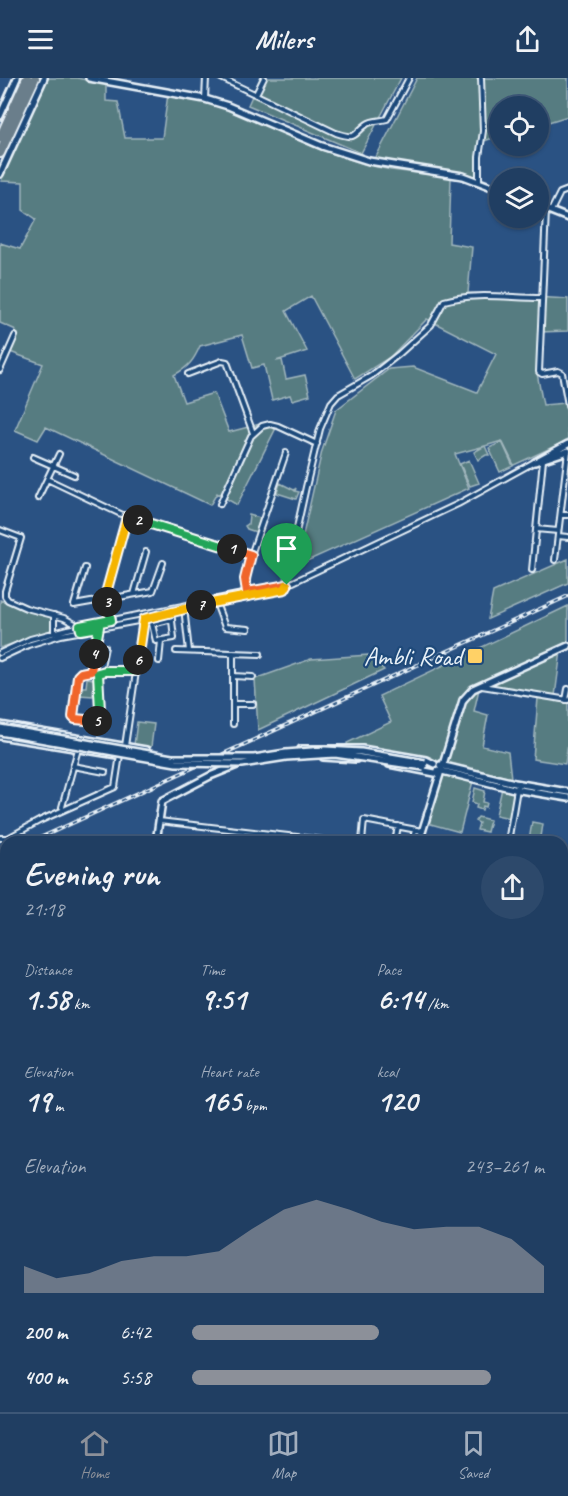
<!DOCTYPE html>
<meta charset="utf-8">
<style>
body{margin:0;font-family:Caveat,sans-serif;background:#2d496b;color:#f1f3f6;height:100vh;display:flex;flex-direction:column;font-size:22px;white-space:nowrap}
*{box-sizing:border-box;margin:0}
p{font-size:20px;color:#a2aebe}
.icon{flex:none;width:33px;height:33px;fill:none;stroke:currentColor;stroke-width:2;stroke-linecap:round;stroke-linejoin:round}
.map{position:relative;flex:1;overflow:hidden}
.side{position:absolute;left:0px;top:758px;width:568px;height:578px;display:flex;flex-direction:column;background:#203e62;border-radius:18px 18px 0 0;box-shadow:0 2px 4px #0004,0 0 0 2px #3d5777}
.side>*{flex:none}
.fabs{position:absolute;left:489px;top:18px;display:grid;gap:12px}
.fabs a{display:grid;place-items:center;width:60px;height:60px;border-radius:50%;background:#203e62;box-shadow:0 2px 4px #0004,0 0 0 2px #3d5777;font-size:30px}
.pin{position:absolute;display:grid;place-items:center;width:51px;height:51px;color:#fff;margin:-62px -26px;border-radius:50% 50% 50% 0;rotate:-45deg;box-shadow:0 0 6px #0007}
.pin .icon{rotate:45deg}
.km{position:absolute;width:30px;height:30px;margin:-15px;border-radius:50%;background:#222;color:#fff;font-size:16px;line-height:30px;text-align:center}
.round{display:grid;place-items:center;flex:none;width:63px;height:63px;border-radius:32px;background:#2d496b}
.head{display:flex;align-items:center;justify-content:space-between;height:102px;padding:0 24px}
h1{font-size:33px;font-weight:700;line-height:45px}
.stats{display:grid;grid-template-columns:repeat(3,1fr);gap:9px;height:102px;padding:6px 24px}
.stats div{display:grid;align-content:center}
.stats b{font-size:30px;font-weight:700}
.stats small{font-size:16px;font-weight:400}
.stats p{font-size:16px}
.chart{height:168px;padding:12px 24px}
.chart p{display:flex;justify-content:space-between}
.chart svg{width:100%;height:108px;margin-top:6px;fill:#8c9099;opacity:.7}
ul{padding:0 24px;list-style:none;font-size:20px}
li{display:grid;grid-template-columns:96px 72px 1fr;align-items:center;height:45px}
li i{height:15px;border-radius:8px;background:#8c9099}
header{display:flex;justify-content:space-between;align-items:center;height:78px;padding:0 24px;background:#203e62;font-size:27px;font-weight:700}
.tabs{display:flex;justify-content:space-around;align-items:center;height:84px;border-top:2px solid #3d5777;background:#203e62;font-size:16px;color:#a2aebe}
.tabs a{display:grid;justify-items:center;gap:3px}
.tabs .selected{color:#8c9099}
.map>svg:first-child{display:block}
</style>
<header><svg class="icon" aria-label="menu" viewBox="0 0 24 24"><path d="M4 6h16M4 12h16M4 18h16"/></svg>Milers<svg class="icon" aria-label="share" viewBox="0 0 24 24"><path d="M12 15V3M7 8l5-5 5 5M5 13v7h14v-7"/></svg></header>
<div class="map">
<svg width="568" height="1334" viewBox="0 0 568 1334">
<rect width="100%" height="100%" fill="#2a5283"/>
<filter id="ink" filterUnits="userSpaceOnUse"><feTurbulence type="fractalNoise" baseFrequency=".0167" numOctaves="2"/><feDisplacementMap in="SourceGraphic" scale="12" xChannelSelector="R" yChannelSelector="G"/><feConvolveMatrix kernelMatrix="1 2 1 2 8 2 1 2 1" color-interpolation-filters="sRGB"/></filter>
<g filter="url(#ink)">
<!-- green -->
<path fill="#577b81" stroke="#a0b6bc" stroke-width="1.5" d="M47,0h30l29,6v17l12,1 7,36h37l6,-44 59,14 89,40 48,16 27,6 60,7 -2,66 23,4 -4,46 100,6v32l-29,1 -2,41 6,32 23,-2 2,37 -54,25 -12,-24 -17,5 4,9h-3l-8,5 -4,-8 11,-6 -30,8 14,34 -173,78 26,-115 14,-41 53,-41 24,-2 64,25 19,-38 -69,-35 -37,38 -35,22 -44,-83 -25,15 21,40 -31,10 6,-1 4,19 19,-4 5,20 -18,5 -2,-5 -18,5 -8,-35 -12,3 -10,-33 -42,11c-6,14 -11,21 -26,29l10,27 30,-9 15,39 39,-10 10,2 -41,81 -20,-12 -7,12 -164,-78 -8,13 -23,-10 28,-66 -33,-12 -10,22v-10l16,-34 -16,-7v-80l20,6 16,-30 -13,-9v-28l-22,-1z
M260,0h141l-40,75 -113,-48z
M417,0h151v38l-29,9 -1,-19h-38l-1,30 -21,7 -1,35 -102,-19z
M502,364l11,24 -13,6 -11,-24z
M469,382l10,23 -9,3 -10,-22z
M280,405l14,7 2,-2 -1,3 4,1 -3,7 -19,-6z
M249,437l11,3 -4,14 -9,-3 -2,-3 3,-2z
M568,481v24l-80,36 5,-27z
M0,522l52,17 -1,13 -51,18z
M568,528v40l-86,40 -19,14 -22,61 -92,-14 -2,-4 44,-21 -12,-26z
M561,573l-6,45 -66,-11z
M369,577l15,15 -126,60 -3,-51 56,-20z
M87,600l7,1 -1,17 -14,-1 1,-8h6z
M479,611l-5,22 14,4 -6,31 26,6 3,26 -64,-16c6,-19 13,-66 32,-73z
M538,620l30,5v40l-3,21 -32,-5z
M137,644l17,2 -3,23 -17,-2z
M442,695l31,8 -13,51 -33,-9z
M475,710l10,3 -2,11 4,1 -1,4 -3,-1 -1,4 -6,-2 1,-4 -5,-2z
M502,710l14,3 -6,27 -14,-3z
M478,739l12,3 -3,12 -10,-2 2,-7 -4,-2z
M532,744l11,2 -2,13 4,1 -1,3h-15z
M6,794v71l-6,-1v-68z
M563,801l5,1v40h-5z
M0,876h6v101l-6,-1z
M563,1314h4l1,13 -2,1v6h-99l1,-5h94z"/>
<g fill="none" stroke-linecap="round" stroke-linejoin="round">
<!-- street casing -->
<g stroke="#e8f1f8" stroke-width="8">
<path id="street" d="M221,0l115,55c22,7 16,2 31,-9 5,-4 14,-3 20,-5l22,-41
M256,16l8,-16
M205,21l1,-21
M479,103v-24l4,-26 -2,-53
M546,132l-7,162 3,2 16,-3 4,2 6,32
M551,133l9,-18 8,-3
M0,292l15,-34
M188,296l34,-13 5,1 26,71
M33,379l41,18
M47,401l12,-25
M38,420l9,-19 80,38
M220,426l31,-68 11,-10 8,-2 8,2 39,18
M561,437h7
M536,451l22,2
M0,452l21,8 -16,53v5l3,4 18,8 38,10 15,8
M558,458l10,1
M251,477l35,-102
M555,482l13,-109
M85,490l-11,37 79,-14 10,-28
M532,492l11,-110
M287,507l2,-21 17,-77 14,-58 11,-26 7,-8 33,-19 28,-22 32,-29 13,-24c31,-9 65,-3 97,-3
M134,516l12,-42
M216,525l9,24 23,2
M184,530l5,43
M171,534l3,26 -18,3 -4,-17 20,-5
M111,542l-5,-27 21,-76 124,38 -6,24 2,13
M54,554v-17
M176,573l84,3
M0,575l30,-14 38,-10 219,-44
M233,575v71
M0,580l28,-13 33,-10 77,-14 46,-13 101,-19 2,-4 171,-81 78,-43
M159,583l2,-20
M91,593l7,2v3l2,34 -4,12 -21,-3 -2,-2 5,-41 3,-3z
M91,593l8,-44
M100,593l5,-24
M98,595l7,-2h31
M233,598l20,1
M482,608l86,14
M566,622l2,-11
M233,626h20
M125,668l19,-128
M73,688l32,6
M62,729l16,-58
M159,743l182,21
M0,760h8l31,-17 76,-34 5,-32
M362,764l2,-22 58,11
M395,764l3,-16
M412,764l3,-12
M508,764l10,-59
M562,799l6,1
M562,1015l6,1
M0,1024h6
M0,1305h6
M27,1334l1,-5
M91,1334v-5
M121,1334l1,-5
M168,1334l1,-5
M313,1334l1,-5
M351,1334v-5
M389,1334l1,-5
M423,1334l1,-5
M464,1334v-5"/>
</g>
<!-- secondary casing -->
<g stroke="#e8f1f8" stroke-width="10">
<path id="secondary" d="M89,0l116,21 23,7 94,40 47,15 94,15 37,14
M0,38l17,-38
M0,96l44,-96
M538,128l30,12
M568,366l-33,18 33,-11
M0,647l146,25 1,6
M0,658l117,19 3,-3
M301,671h61l64,11 8,4
M323,679l33,2
M389,686l51,10
M440,687l75,18 53,9
M438,692l76,19 54,9
M156,764l6,-41 48,-25 27,-11
M419,764l44,-142 10,-11 95,-43
M0,871h6
M562,886l6,1
M0,1154l6,2
M0,1159l6,1
M562,1257h6
M276,1334v-5"/>
</g>
<!-- highway casing -->
<g stroke="#e8f1f8" stroke-width="12">
<path id="highway" d="M0,60l27,-60
M0,75l35,-75"/>
</g>
<!-- street -->
<use href="#street" stroke="#1f4a7a" stroke-width="4"/>
<!-- secondary -->
<use href="#secondary" stroke="#1f4a7a" stroke-width="5"/>
<!-- highway -->
<use href="#highway" stroke="#6b7e8b" stroke-width="8"/>
<!-- rail casing -->
<g stroke="#e8f1f8" stroke-width="4">
<path id="rail" d="M31,764l537,-246
M0,778l6,-3"/>
</g>
<!-- rail -->
<use href="#rail" stroke="#1f4a7a" stroke-width="1.5" stroke-dasharray="4.5" stroke-linecap="butt"/>
<!-- secondary-bridge casing -->
<g stroke="#e8f1f8" stroke-width="10" stroke-linecap="butt">
<path id="secondary-bridge" d="M0,650l172,30h82l32,-5 39,-3 36,2 64,11
M0,654l176,31 66,1 44,-7 49,-3 89,13"/>
</g>
<!-- secondary-bridge -->
<use href="#secondary-bridge" stroke="#1f4a7a" stroke-width="5"/>
</g>
</g>
<g fill="none" stroke-linecap="round" stroke-linejoin="round" filter="url(#ink)">
<!-- split-1 casing -->
<g stroke="#fff" stroke-width="12">
<path id="split-1" d="M232,471l19,6 -6,24 2,13 40,-7"/>
</g>
<!-- split-2 casing -->
<g stroke="#fff" stroke-width="12">
<path id="split-2" d="M138,442l94,29"/>
</g>
<!-- split-3 casing -->
<g stroke="#fff" stroke-width="12">
<path id="split-3" d="M107,524l-1,-9 21,-76 11,3"/>
</g>
<!-- split-4 casing -->
<g stroke="#fff" stroke-width="12">
<path id="split-4" d="M94,576l5,-27 -18,3 -1,-4 31,-6 -4,-18"/>
</g>
<!-- split-5 casing -->
<g stroke="#fff" stroke-width="12">
<path id="split-5" d="M94,576l-3,17 -10,2 -3,3 -5,41 2,2 22,2"/>
</g>
<!-- split-6 casing -->
<g stroke="#fff" stroke-width="12">
<path id="split-6" d="M97,643l3,-11 -2,-37 7,-2h31l2,-11"/>
</g>
<!-- split-7 casing -->
<g stroke="#fff" stroke-width="12">
<path id="split-7" d="M138,582l6,-41 57,-14"/>
</g>
<!-- split-8 casing -->
<g stroke="#fff" stroke-width="12">
<path id="split-8" d="M201,527l84,-16 2,-4"/>
</g>
<!-- split-1 -->
<use href="#split-1" stroke="#f0652b" stroke-width="8"/>
<!-- split-2 -->
<use href="#split-2" stroke="#22a559" stroke-width="8"/>
<!-- split-3 -->
<use href="#split-3" stroke="#f5b400" stroke-width="8"/>
<!-- split-4 -->
<use href="#split-4" stroke="#22a559" stroke-width="8"/>
<!-- split-5 -->
<use href="#split-5" stroke="#f0652b" stroke-width="8"/>
<!-- split-6 -->
<use href="#split-6" stroke="#22a559" stroke-width="8"/>
<!-- split-7 -->
<use href="#split-7" stroke="#f5b400" stroke-width="8"/>
<!-- split-8 -->
<use href="#split-8" stroke="#f5b400" stroke-width="8"/>
</g>
<!-- markers -->
<rect fill="#ffd166" stroke="#1f4a7a" stroke-width="2" x="467" y="570" width="16" height="16" rx="3"/>
<g text-anchor="middle" dominant-baseline="central" stroke-width="4.5" stroke-linejoin="round" paint-order="stroke">
<!-- poi labels -->
<g font-size="26" fill="#e8f1f8" stroke="#1f4a7a" text-anchor="end">
<text x="462" y="578">Ambli Road</text>
</g>
</g>
</svg>
<div class="fabs">
<a><svg class="icon" aria-label="locate" viewBox="0 0 24 24"><circle cx="12" cy="12" r="6"/><path d="M12 2v4M12 18v4M2 12h4M18 12h4"/></svg></a>
<a><svg class="icon" aria-label="layers" viewBox="0 0 24 24"><path d="M12 4l9 5-9 5-9-5zM3 14l9 5 9-5"/></svg></a>
</div>
<div class="pin" style="left:287px;top:507px;background:#1e9e55"><svg class="icon" aria-label="arrive" viewBox="0 0 24 24"><path d="M6 21V4h12l-3 4 3 4H6"/></svg></div>
<b class="km" style="left:232px;top:471px">1</b>
<b class="km" style="left:138px;top:442px">2</b>
<b class="km" style="left:107px;top:524px">3</b>
<b class="km" style="left:94px;top:576px">4</b>
<b class="km" style="left:97px;top:643px">5</b>
<b class="km" style="left:138px;top:582px">6</b>
<b class="km" style="left:201px;top:527px">7</b>
<section class="side">
<div class="head"><div><h1>Evening run</h1><p>21:18</p></div><a class="round"><svg class="icon" aria-label="share" viewBox="0 0 24 24"><path d="M12 15V3M7 8l5-5 5 5M5 13v7h14v-7"/></svg></a></div>
<div class="stats">
<div><p>Distance</p><b>1.58<small> km</small></b></div>
<div><p>Time</p><b>9:51</b></div>
<div><p>Pace</p><b>6:14<small> /km</small></b></div>
</div>
<div class="stats">
<div><p>Elevation</p><b>19<small> m</small></b></div>
<div><p>Heart rate</p><b>165<small> bpm</small></b></div>
<div><p>kcal</p><b>120</b></div>
</div>
<div class="chart"><p><span>Elevation</span>243–261 m</p>
<svg viewBox="0 0 160 44" preserveAspectRatio="none"><path d="M0 44V33L10 38L20 36L30 31L40 29L50 29L60 27L70 18L80 10L90 6L100 10L110 15L120 18L130 17L140 17L150 22L160 33V44z"/></svg>
</div>
<ul>
<li><b>200 m</b>6:42<i style="width:53%"></i></li>
<li><b>400 m</b>5:58<i style="width:85%"></i></li>
</ul>
</section>
</div>
<nav class="tabs">
<a class="selected"><svg class="icon" aria-label="home" viewBox="0 0 24 24"><path d="M3 11l9-7 9 7M6 9v11h12V9"/></svg>Home</a>
<a><svg class="icon" aria-label="map" viewBox="0 0 24 24"><path d="M3 6l6-2 6 2 6-2v14l-6 2-6-2-6 2zM9 4v14M15 6v14"/></svg>Map</a>
<a><svg class="icon" aria-label="saved" viewBox="0 0 24 24"><path d="M7 4h10v16l-5-4-5 4z"/></svg>Saved</a>
</nav>
